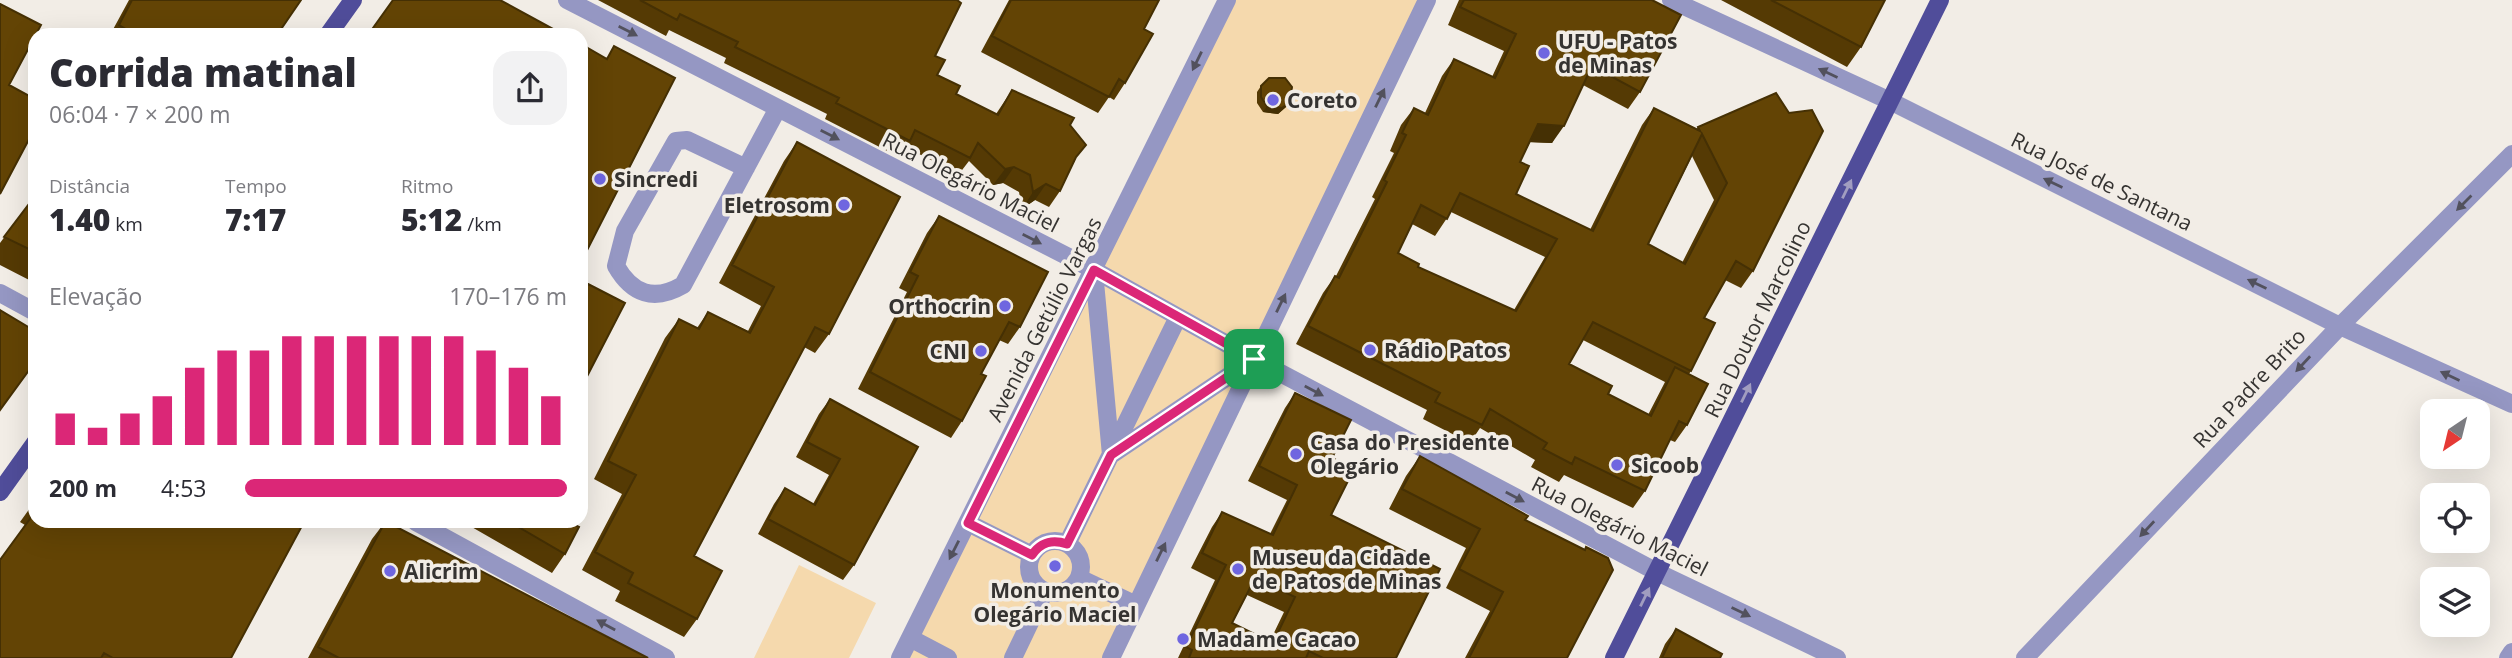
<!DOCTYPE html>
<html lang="pt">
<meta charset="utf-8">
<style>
body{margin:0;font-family:"Open Sans",sans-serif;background:#f2f2f3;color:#2b2b33;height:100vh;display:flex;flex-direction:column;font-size:26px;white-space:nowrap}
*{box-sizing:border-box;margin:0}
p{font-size:23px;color:#7c7c81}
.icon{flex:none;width:38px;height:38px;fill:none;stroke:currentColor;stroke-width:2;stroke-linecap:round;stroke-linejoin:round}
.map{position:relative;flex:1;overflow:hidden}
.sheet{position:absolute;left:28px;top:28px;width:560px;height:500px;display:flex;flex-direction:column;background:#fff;border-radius:21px;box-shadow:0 7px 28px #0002}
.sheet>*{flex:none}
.needle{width:46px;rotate:215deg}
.buttons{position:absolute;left:2420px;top:399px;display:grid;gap:14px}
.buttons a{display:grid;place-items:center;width:70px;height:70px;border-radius:14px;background:#fff;box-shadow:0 7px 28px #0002;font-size:35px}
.pin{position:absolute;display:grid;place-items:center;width:60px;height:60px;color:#fff;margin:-30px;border-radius:14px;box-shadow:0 4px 10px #0006}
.round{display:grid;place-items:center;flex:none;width:74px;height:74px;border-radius:21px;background:#f2f2f3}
.overview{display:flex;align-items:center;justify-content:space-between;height:119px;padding:0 21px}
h1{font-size:38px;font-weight:800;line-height:52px}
.stats{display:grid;grid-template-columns:repeat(3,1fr);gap:10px;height:119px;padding:7px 21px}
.stats div{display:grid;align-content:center}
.stats b{font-size:30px;font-weight:800}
.stats small{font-size:19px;font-weight:400}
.stats p{font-size:19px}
.chart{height:196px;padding:14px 21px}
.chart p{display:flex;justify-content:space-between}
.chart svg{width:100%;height:126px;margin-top:7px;stroke:#db2777;stroke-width:6}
ul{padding:0 21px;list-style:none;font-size:23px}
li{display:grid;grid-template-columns:112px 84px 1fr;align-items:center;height:52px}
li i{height:18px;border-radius:9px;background:#db2777}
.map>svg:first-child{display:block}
</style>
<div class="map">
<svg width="2512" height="658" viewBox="0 0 2512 658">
<rect width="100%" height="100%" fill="#f2ede6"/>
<!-- green -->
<path fill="#f5d9ad" d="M1227,0h200l-316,658h-211z
M799,565l77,38 -27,55h-95z"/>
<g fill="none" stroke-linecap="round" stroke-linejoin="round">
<!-- minor -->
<path stroke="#9597c3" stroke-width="18" d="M567,0l527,270 160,89 403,213 180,86
M1671,0l219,101 450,225 172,78
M746,168l-59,-28 -11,1 -51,90 -9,35c16,28 38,36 67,19l95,-177
M1094,271l17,184 143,-96
M0,293l35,19
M416,522l250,136
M968,523l64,32
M1029 567a26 26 0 1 1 52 0a26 26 0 1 1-52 0Z
M1067,544l111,-227
M1079,578l57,27
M910,638l38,20
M900,658l327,-658
M1013,658l32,-67
M1111,658l316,-658
M2025,658l315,-332 172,-172
M2508,658l4,-6"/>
<!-- major -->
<path stroke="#504d9a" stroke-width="18" d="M328,35l25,-35
M0,492l35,-49
M1614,658l326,-658"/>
</g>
<!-- wall -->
<path fill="#553a04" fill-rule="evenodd" d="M129,0h172l-24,35h-167z
M598,0h359l-22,56 2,19 19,19 40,20 16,-24 58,35 5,36 -3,4 -12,26 -11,16 -14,-7 -13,9 -3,-17 -16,-9 -10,2 -24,-24 -10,13 -54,-27 -6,10 -74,-38 2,-5 -103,-51 2,-5 -57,-28 -3,6z
M1009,0h150l-15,29 -19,54 -11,17 -5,-3 -11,16 -117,-61z
M1459,0h193l-12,92 -12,17 -45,-24 -31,58 -22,-1 -10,20 -4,32 74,36 52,-105 12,-17 43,21 1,-2 78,-34 -23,178 -12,17 -16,-8 -21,38 -13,53 -2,3 -2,51 -12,17 -5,-2 -25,51 -12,17 -69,-33 -5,7 -28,-15 4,-7 -55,-32 -10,15 -47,-24 4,-9 -131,-66 27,-51 12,-17h1l39,-77 -3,-2 22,-44 -4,-2 11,-26 13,-17 11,5 17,-37 12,-17 38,18 12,-26 -56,-26zM1692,156l22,44 -32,63 -34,-19zM1451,212l94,45 -31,53 -96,-43 -20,-14 14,-29 23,12zM1583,340l82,42 -17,33 -40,-21 -39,-30z
M1721,0h164l-24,47 -14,20z
M1261,86l29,16 -4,5 -8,7 -15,-2 -6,-9v-11z
M797,142l32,192 -14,19 -11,-6 -110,209 3,63 -13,18 -69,-36 5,-10 -38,-21 40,-76 -28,-15 71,-141 14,-19 18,9 11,-16 40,19 13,-25 -42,-23 65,-122z
M35,196v87l-35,-18v-22z
M939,216l81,111 -12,17 -9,-4 -18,34 -19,47 -11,17 -93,-49 49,-97 -8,-4 28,-55z
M1295,393l37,65 -1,57 65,143h-218l37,-78 -24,-12 21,-41 10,-15 48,22 17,-34 -39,-19 37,-73zM1247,595l37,17 -14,29 -38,-18z
M830,399l88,48 -64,118 -11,15 -85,-46 16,-30 11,-16 28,16 16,-29 -33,-18 23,-43z
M1420,456l105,64 42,138h-102l25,-47 -44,-23 20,-40 -77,-39 17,-33z
M35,501v21l196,136h-231l25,-133 -5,-3z
M385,522l263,136h-340l64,-119z
M463,522h106l-4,32 -13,19z
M1676,629l44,29h-61l6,-14z"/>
<!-- shaded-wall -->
<path fill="#453004" d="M1290,102l-4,5 -8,7 -15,-2 4,-6z
M1538,124l26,2 -12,17 -26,-1z
M1014,167l-11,16 -10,2 12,-16z
M1046,184l-11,16 -13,9 11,-17z"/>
<!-- building -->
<path fill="#634405" stroke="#453004" stroke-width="2" fill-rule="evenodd" d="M132,0h169l-24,35h-141l-17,-10z
M393,0h107l64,35h-196z
M640,0h317l4,3 -26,53 10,4 -8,15 23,11 -4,8 42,21 14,-25 62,28 -4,7 16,20 -10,12 -16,34 -14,-7 -13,8 -3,-17 -16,-8 -9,2 -27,-26 -8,15 -55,-28 -5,11 -74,-38 3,-5 -104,-51 3,-5 -58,-28 -3,6z
M1011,0h148l-15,29 9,5 -28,49 -6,-4 -10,18 -117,-61z
M1464,0h188l29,15 -41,77 -48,-26 -28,60 -26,-2 -18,38 9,4 -13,28 77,37 61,-123 46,23 -2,-4 78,-34 13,20 23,-3 11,21 -70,140 -17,-10 -32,57 11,5 -24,48 -98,-49 -24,42 43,22 -4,8 43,22 24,-49 33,17 -21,41 -8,-4 -34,70 -70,-34 -3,7 -29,-15 4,-6 -57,-34 -8,16 -47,-23 5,-9 -132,-67 27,-50 4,2 48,-96 -3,-2 22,-45 -4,-2 12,-25 14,7 26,-56 41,19 21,-44 -56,-27zM1702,134l25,49 -42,81 -37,-20zM1460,193l97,46 -41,72 -98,-44 1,-3 -21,-11 23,-48 26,14z
M1771,0h114l-24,47z
M0,4l41,21 -32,60 26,14v29l-35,66z
M581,44l26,15 7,-13 61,32 -94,184z
M1269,78h16l7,9 -2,15 -8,6 -15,-2 -6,-9v-11z
M797,142l103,55 -71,137 -14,-7 -121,229 28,15 -25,48 -69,-36 5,-10 -38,-21 41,-77 -28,-14 71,-142 20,10 9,-17 42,21 24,-46 -42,-22z
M35,196v56l-31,-15z
M939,216l109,56 -28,55 -11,-5 -28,52 5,2 -24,45 -92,-49 48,-96 -8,-4z
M588,284l37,19 -44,85v-90z
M0,310l35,21v31l-35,48z
M1295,393l56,27 -19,38 22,11 -23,46 109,54 -44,89h-73l-14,-7 -3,7h-117l3,-8 -6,-3 40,-82 -24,-12 20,-41 51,23 24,-50 -38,-19zM1255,578l40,19 -22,46 -41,-20z
M830,399l88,48 -64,118 -86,-46 17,-31 30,17 25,-46 -33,-17z
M1420,456l108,60 -3,4 60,30 1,-3 22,11 5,12 -46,88h-98l34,-66 -44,-23 21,-40 -78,-40z
M35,512v10h269l-73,136h-118l-9,-5 -3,5h-101v-98z
M385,522h2l261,136h-309l-21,-11z
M510,522h59l10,5 -14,27z
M1676,629l46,25 -2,4h-58z"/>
<!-- one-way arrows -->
<defs><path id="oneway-solid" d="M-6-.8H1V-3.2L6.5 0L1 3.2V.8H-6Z" transform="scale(1.75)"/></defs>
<g fill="#52515d">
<use href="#oneway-solid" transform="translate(628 31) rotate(27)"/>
<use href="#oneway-solid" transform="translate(1197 61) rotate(116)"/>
<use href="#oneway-solid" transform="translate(1828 73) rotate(-155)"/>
<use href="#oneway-solid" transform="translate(1380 98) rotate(-64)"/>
<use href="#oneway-solid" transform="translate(830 135) rotate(27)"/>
<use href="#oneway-solid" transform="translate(2053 183) rotate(-154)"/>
<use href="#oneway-solid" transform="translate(2464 203) rotate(135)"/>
<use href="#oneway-solid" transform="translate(1032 239) rotate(27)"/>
<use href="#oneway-solid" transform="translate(2257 284) rotate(-154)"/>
<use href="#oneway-solid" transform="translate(1281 303) rotate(-64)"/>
<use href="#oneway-solid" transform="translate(2303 364) rotate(133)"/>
<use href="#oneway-solid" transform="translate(2450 376) rotate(-155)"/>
<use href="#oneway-solid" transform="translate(1314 391) rotate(28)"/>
<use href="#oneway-solid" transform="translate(1515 497) rotate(28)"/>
<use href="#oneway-solid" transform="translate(2147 529) rotate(133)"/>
<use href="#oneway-solid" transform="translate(954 550) rotate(117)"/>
<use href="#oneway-solid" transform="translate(1161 552) rotate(-64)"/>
<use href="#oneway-solid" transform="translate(1741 612) rotate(26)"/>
<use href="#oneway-solid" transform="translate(606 625) rotate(-151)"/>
</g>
<g fill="#a19dc0">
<use href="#oneway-solid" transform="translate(1847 189) rotate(-64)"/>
<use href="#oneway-solid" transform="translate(1746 393) rotate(-64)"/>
<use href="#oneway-solid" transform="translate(1645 597) rotate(-64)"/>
</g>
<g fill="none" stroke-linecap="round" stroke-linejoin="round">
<!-- route casing -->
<g stroke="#fff" stroke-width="14">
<path id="route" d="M1094,270l160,89 -143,96 -44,89c-15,-5 -26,-2 -35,11l-64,-32z"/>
</g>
<!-- route -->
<use href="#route" stroke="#db2777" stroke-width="9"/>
</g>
<!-- markers -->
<g fill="#6f66e0" stroke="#f2ede6" stroke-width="2.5">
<circle cx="1544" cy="53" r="7"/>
<circle cx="1273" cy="100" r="7"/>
<circle cx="600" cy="179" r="7"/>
<circle cx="844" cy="205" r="7"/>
<circle cx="1005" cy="306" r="7"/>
<circle cx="1370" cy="350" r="7"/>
<circle cx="981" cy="351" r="7"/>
<circle cx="1296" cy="454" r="7"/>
<circle cx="1617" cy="465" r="7"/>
<circle cx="1055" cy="566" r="7"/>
<circle cx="1238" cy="569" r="7"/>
<circle cx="390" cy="571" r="7"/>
<circle cx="1183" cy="639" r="7"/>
</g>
<g text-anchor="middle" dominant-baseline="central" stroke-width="7" stroke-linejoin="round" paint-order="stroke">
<!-- poi labels -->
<g font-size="21" font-weight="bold" fill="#353331" stroke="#f2ede6" text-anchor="start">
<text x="1558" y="41">UFU - Patos<tspan x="1558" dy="24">de Minas</tspan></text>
<text x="1287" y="100">Coreto</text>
<text x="614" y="179">Sincredi</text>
<text x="830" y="205" text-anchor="end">Eletrosom</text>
<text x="991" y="306" text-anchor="end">Orthocrin</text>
<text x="1384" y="350">Rádio Patos</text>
<text x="967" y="351" text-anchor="end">CNI</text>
<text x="1310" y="442">Casa do Presidente<tspan x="1310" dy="24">Olegário</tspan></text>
<text x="1631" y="465">Sicoob</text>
<text x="1252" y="557">Museu da Cidade<tspan x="1252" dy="24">de Patos de Minas</tspan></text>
<text x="404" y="571">Alicrim</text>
<text x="1055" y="590" text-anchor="middle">Monumento<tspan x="1055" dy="24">Olegário Maciel</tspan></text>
<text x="1197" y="639">Madame Cacao</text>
</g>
<!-- street labels -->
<g font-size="21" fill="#353331" stroke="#f2ede6">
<text transform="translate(2102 181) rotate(26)">Rua José de Santana</text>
<text transform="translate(971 182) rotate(27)">Rua Olegário Maciel</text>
<text transform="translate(1044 319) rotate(-63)">Avenida Getúlio Vargas</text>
<text transform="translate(1757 319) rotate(-64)">Rua Doutor Marcolino</text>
<text transform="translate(2249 388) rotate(-47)">Rua Padre Brito</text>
<text transform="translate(1620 526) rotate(27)">Rua Olegário Maciel</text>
</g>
</g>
</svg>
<div class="buttons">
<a><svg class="needle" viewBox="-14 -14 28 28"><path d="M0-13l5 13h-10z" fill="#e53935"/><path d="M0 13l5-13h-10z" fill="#7c7c81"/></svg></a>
<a><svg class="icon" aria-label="locate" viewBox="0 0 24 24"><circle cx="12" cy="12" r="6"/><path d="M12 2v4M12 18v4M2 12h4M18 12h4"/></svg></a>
<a><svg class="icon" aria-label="layers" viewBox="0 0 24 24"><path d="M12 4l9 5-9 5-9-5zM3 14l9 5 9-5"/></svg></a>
</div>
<div class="pin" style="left:1254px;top:359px;background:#1e9e55"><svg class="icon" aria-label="arrive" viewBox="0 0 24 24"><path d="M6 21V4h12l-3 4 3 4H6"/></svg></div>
<section class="sheet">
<div class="overview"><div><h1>Corrida matinal</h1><p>06:04 · 7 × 200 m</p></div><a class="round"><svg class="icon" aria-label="share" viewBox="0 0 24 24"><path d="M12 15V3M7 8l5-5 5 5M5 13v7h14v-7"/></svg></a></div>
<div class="stats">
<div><p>Distância</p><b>1.40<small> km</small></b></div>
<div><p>Tempo</p><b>7:17</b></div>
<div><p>Ritmo</p><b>5:12<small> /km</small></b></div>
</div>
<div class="chart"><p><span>Elevação</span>170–176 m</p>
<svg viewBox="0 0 160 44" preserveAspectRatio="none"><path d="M5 44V33M15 44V38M25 44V33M35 44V27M45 44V17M55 44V11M65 44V11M75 44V6M85 44V6M95 44V6M105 44V6M115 44V6M125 44V6M135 44V11M145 44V17M155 44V27"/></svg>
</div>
<ul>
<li><b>200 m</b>4:53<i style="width:100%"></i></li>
</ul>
</section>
</div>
